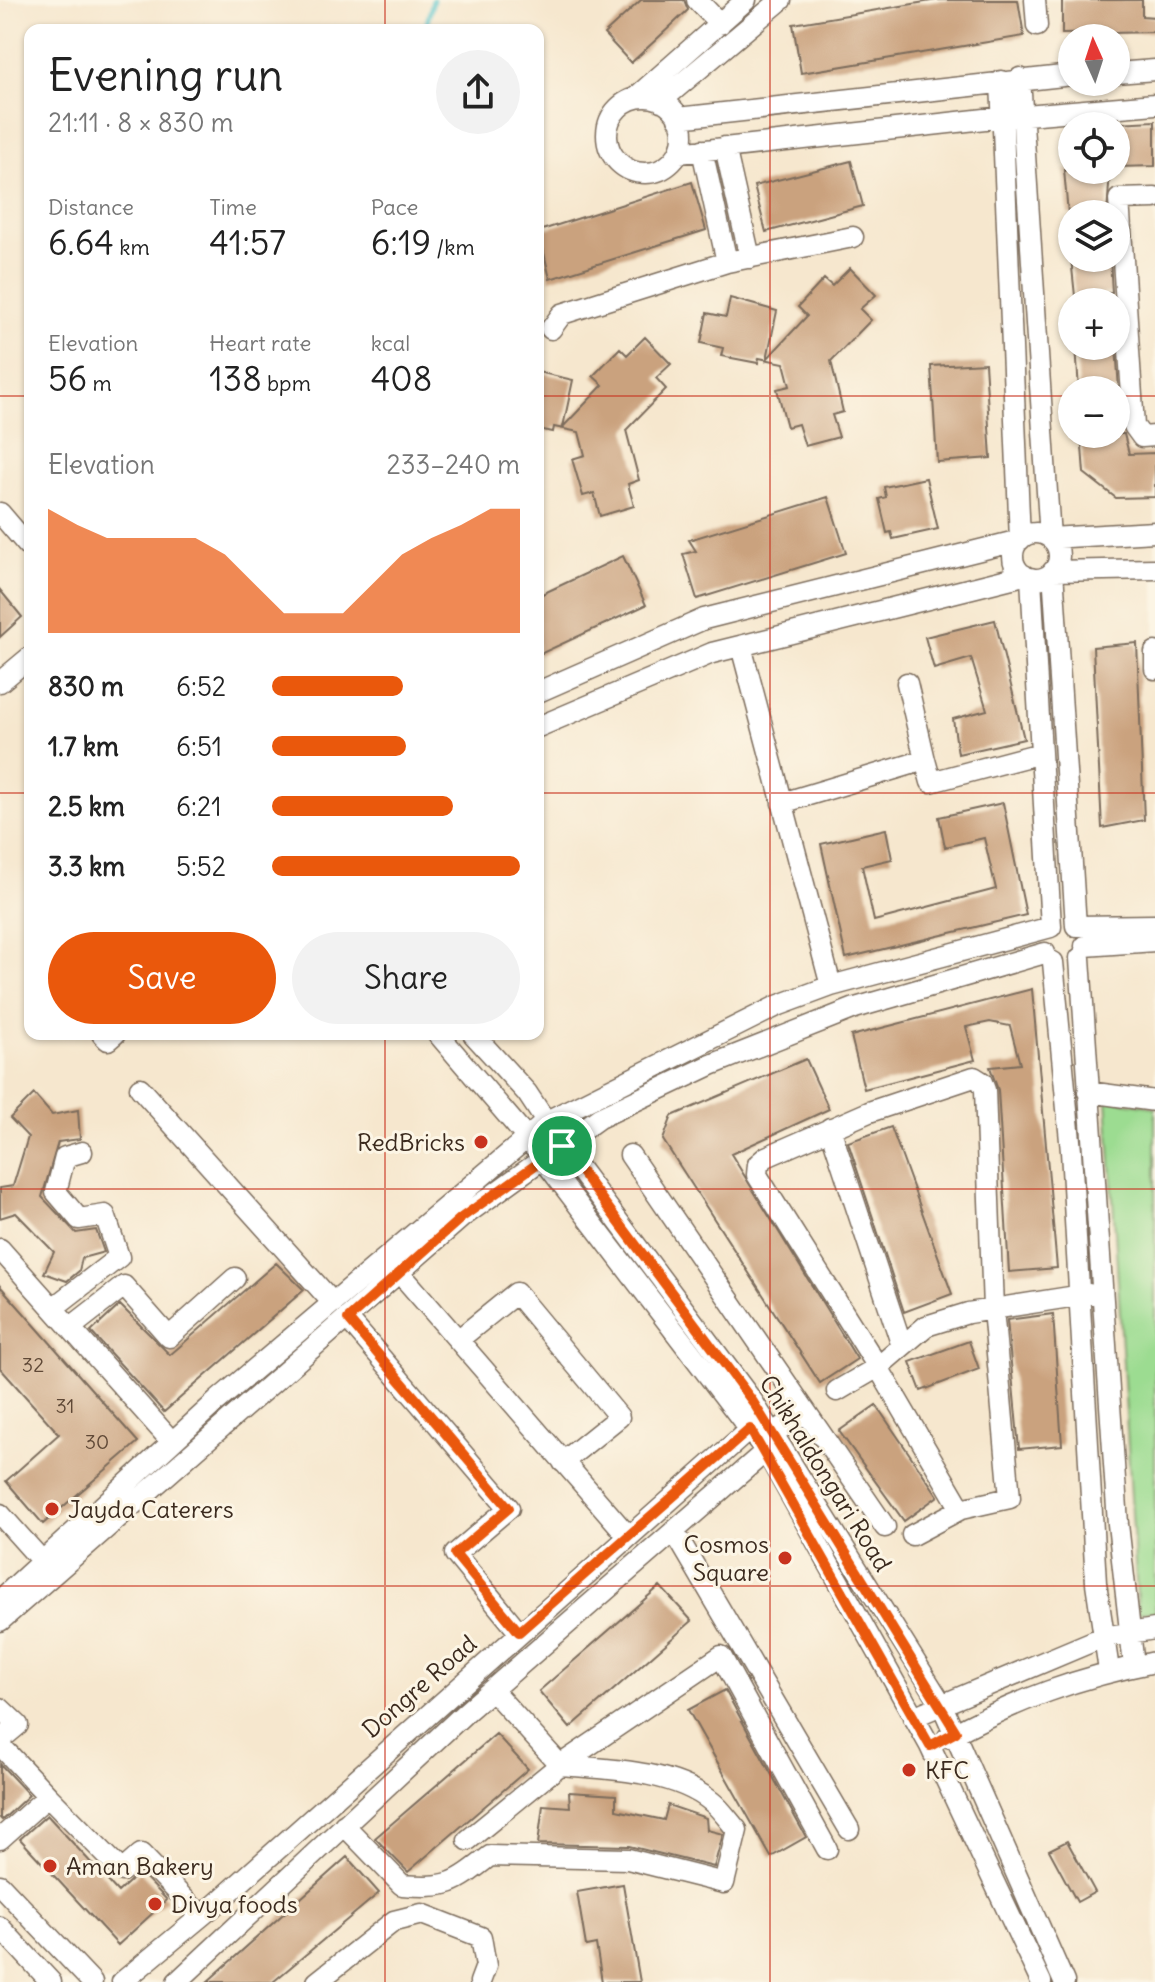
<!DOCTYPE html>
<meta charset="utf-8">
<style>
body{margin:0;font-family:Delius,sans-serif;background:#f2f2f2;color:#222;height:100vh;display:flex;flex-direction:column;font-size:30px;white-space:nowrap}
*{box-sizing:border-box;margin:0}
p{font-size:26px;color:#767676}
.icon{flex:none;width:44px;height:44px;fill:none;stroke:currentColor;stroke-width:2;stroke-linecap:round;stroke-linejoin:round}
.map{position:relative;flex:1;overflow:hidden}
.details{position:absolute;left:24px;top:24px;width:520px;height:1016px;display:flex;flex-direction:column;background:#fff;border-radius:16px;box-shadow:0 2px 6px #0004}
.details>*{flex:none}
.needle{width:52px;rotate:357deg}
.buttons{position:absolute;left:1058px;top:24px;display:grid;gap:16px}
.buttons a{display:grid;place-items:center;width:72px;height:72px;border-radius:50%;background:#fff;box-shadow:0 2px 6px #0004;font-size:40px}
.pin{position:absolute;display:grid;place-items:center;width:68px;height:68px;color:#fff;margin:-34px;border:4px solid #fff;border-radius:50%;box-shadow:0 2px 8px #0007}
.round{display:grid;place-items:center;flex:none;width:84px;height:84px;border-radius:42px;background:#f2f2f2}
.head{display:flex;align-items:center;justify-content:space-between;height:136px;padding:0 24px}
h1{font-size:44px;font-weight:600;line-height:60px}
.metrics{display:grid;grid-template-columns:repeat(3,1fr);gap:12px;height:136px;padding:8px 24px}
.metrics div{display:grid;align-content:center}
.metrics b{font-size:34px;font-weight:600}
.metrics small{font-size:22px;font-weight:400}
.metrics p{font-size:22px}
.chart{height:224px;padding:16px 24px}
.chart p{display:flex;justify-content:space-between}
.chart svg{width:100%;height:144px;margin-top:8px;fill:#ea580c;opacity:.7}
.action{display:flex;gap:16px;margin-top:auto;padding:16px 24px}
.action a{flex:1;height:92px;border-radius:48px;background:#ea580c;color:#fff;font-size:32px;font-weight:600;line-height:92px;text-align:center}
.action a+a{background:#f2f2f2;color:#222}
ul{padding:0 24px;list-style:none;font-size:26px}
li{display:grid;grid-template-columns:128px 96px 1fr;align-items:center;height:60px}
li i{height:20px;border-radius:10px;background:#ea580c}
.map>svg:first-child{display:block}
</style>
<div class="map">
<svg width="1155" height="1982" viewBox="0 0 1155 1982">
<rect width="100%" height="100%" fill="#fcf5e5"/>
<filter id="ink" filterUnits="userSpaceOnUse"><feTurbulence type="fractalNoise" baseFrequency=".0125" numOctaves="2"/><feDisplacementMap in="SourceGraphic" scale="16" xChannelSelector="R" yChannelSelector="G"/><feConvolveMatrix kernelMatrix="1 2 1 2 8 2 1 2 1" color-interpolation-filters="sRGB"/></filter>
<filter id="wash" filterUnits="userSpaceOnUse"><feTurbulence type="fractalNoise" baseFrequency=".006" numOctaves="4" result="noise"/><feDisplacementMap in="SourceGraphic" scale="32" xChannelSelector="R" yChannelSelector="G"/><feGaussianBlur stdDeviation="1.8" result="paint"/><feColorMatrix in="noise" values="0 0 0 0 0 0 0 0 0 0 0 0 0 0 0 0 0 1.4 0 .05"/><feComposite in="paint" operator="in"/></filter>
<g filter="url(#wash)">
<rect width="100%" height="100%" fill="#f6e7ce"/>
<!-- green -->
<path fill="#9cdc91" stroke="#6c8358" stroke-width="2" d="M1107,1099l48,8v505l-17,1z"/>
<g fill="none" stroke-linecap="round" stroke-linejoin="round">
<!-- stream -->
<path stroke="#56c4cc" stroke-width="5" d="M425,30l8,-30"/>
</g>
<g id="blocks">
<!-- building -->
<path fill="#caa27e" d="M641,0h43l4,10 -57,53 -27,-29z
M937,0h81l6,36 -223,37 -8,-49z
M1062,0h80v16l13,1v15l-93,2z
M1155,121v45l-39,1v-44z
M851,161l12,45 -97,26 -12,-46z
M1064,170h46l-3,44h-39z
M692,182l14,48 -156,49 -11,-48z
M1071,258h39l2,35 -37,3z
M850,268l26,27 -16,14 11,11 -40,41 12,51 -11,3 7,22 -34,9 -7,-22 -11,3 -10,-38 13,-3 -6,-23 -25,-5 -1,5 -37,-7 2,-8 -22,-5 6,-30 19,4 4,-19 47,13 -10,48 40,-43 -9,-9 26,-28 8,7z
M645,337l26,27 -15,14 10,11 -40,41 13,50 -11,4 6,22 -34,10 -6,-23 -11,3 -11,-37 13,-4 -6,-23 -25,-5 -1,5 -15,-3v-57l35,8 -10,47 40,-42 -10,-9 27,-28 7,7z
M1076,346h40l3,44h-40z
M985,363l6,95 -54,4 -6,-96z
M1081,434h43l5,20 26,-1v44l-39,1 -32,-25z
M926,478l12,51 -45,10 -2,-7 -4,1 -8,-34 7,-2 -2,-10z
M828,497l18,56 -149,46 -14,-45 13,-3 -7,-11z
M623,556l23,49 -108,50v-59z
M0,590l22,27 -22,20z
M995,620l29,119 -66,15 -5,-35 34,-9 -16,-52 -37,11 -9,-32z
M1137,643l7,177 -42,8 -9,-181z
M1003,803l23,112 -180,43 -25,-114 65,-15 6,30 -30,7 12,55 122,-32 -12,-51 -39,9 -6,-30z
M1032,989l25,279 -48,4 -11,-182 -8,-23 30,-3 -10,-38 -20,-4 -24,5 9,33 -111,29 -13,-53z
M806,1059l23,50 -98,45 126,205 -37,24 -157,-243 9,-24z
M34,1094l18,21 26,-5 2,29 -22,3 -16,55 34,36 20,-3 8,22 -22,6 -3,13 -12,10 -23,-8 10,-21 -38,-39 -16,5v-30l13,-2 15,-49 -18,-19z
M891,1127l61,167 -48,18 -56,-170z
M276,1263l28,27 -140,122 -73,-80 29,-27 50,50z
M0,1286l138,156 -95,82 -37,-43 53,-47 -59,-66z
M1053,1314l9,131 -43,4 -12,-129z
M969,1341l10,28 -58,22 -11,-29z
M876,1405l62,91 -34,25 -65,-90z
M660,1586l32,35 -122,107 -31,-37z
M725,1690l81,147 -35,20 -83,-147z
M496,1734l32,35 -120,103 -33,-34z
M0,1764l29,31 -27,25 -2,-2z
M569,1792l47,3v15l48,10 4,-15 38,13 1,12 16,4 -9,33 -85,-21 -91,-2 5,-39 27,2z
M47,1815l71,77 22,-20 27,28 -49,45 -98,-106z
M1067,1841l28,51 -18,10 -28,-52z
M347,1857l32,36 -106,89h-66z
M623,1884l17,98h-38l-6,-38 -10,2 -9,-54z"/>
</g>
</g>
<g filter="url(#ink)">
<use href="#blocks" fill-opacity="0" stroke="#7c6c5c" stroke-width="2"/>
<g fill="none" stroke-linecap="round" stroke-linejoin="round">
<!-- minor casing -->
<g stroke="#7c6c5c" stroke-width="23">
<path id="minor" d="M697,0l23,24
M1035,0l2,26
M1116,73l39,-3
M1020,78l30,460 105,-6
M607 135a38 38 0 1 1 76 0a38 38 0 1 1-76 0Z
M635,98l111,-98
M661,101l120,-101
M678,118l394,-43
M725,147l25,111
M702,150l25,112
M679,153l324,-36 152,-13
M1155,198l-36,1 15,227 8,11 13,-1
M551,329l11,-15 165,-52 126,-25
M0,513l30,35
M1013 556a23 23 0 1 1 46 0a23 23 0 1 1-46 0Z
M1155,569l-102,2 23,355 79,-1
M741,646l90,340
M1155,652v17
M0,682l30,-25
M907,683l18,77
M538,692l166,-73 316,-79 -19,-459
M538,727l174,-74 312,-78
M782,803l143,-43 6,22 110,-29
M1085,946l70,-5
M1080,958l38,566 16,142
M1053,962l18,189 25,432 13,87
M102,1034l6,6 7,-6
M438,1034l89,104 239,313 164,295 111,236
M473,1034l54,59 35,53 191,256 188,301 123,279
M974,1077l8,5 3,8 8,219 17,189 -49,11 -83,-142 -121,-192 1,-11 8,-7 103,-45z
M140,1088l193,215
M1088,1092l67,9
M830,1128l71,215
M630,1155l255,372
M0,1249l172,193
M400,1273l228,263
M53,1308l66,-51 -14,-42 -26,4 -23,-27 9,-35 17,-5
M348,1319l161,189 -54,46 64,78
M70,1328l54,-42 45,51 66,-59
M458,1340l58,-47 103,124 -56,45
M837,1391l41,-24 48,-41 42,-13 121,-19
M772,1434l34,-22
M0,1514l42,47
M674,1531l175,298
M912,1535l49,-26
M0,1600l217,-199 330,-280 230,-115 54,-20 220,-59 -20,-349
M0,1621l461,-403 138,-100 112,-53 144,-57 190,-55
M0,1708l18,17 -18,15
M913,1717l190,-80 52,-8
M948,1737c68,-37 131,-60 207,-75
M0,1745l48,51
M344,1825l58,60c47,3 51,0 88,-29l138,3 96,24 13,-53c-8,-9 -16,-21 -25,-28 -38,-32 -105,-33 -152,-37l-68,-75
M0,1839l48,-43 74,75 19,-17 60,62
M468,1840l92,-75 161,-109 106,193
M0,1885l92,97
M0,1927l51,55
M122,1982l94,-78 534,-475
M177,1982l288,-269 301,-262
M317,1982l77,-61 28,-7 59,23 5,29 -6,16"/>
</g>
<!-- minor -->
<use href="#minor" stroke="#fff" stroke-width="20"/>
</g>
</g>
<g fill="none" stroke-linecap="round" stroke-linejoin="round" filter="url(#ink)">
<!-- route casing -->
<g stroke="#fff" stroke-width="16">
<path id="route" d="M562,1146l191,256 203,330 -26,14 -180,-317 -231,203 -64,-78 54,-46 -161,-189 113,-101z"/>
</g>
<!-- route -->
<use href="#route" stroke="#ea580c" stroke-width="10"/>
</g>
<!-- grid -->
<path fill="none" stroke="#c8321e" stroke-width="2" stroke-opacity="0.55" d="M385,0v30M770,0v1982M0,396h30M538,396h534M1116,396h39M0,793h30M538,793h617M385,1034v948M0,1189h1155M0,1586h1155"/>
<!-- markers -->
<g fill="#c8321e" stroke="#fcf5e5" stroke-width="3">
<circle cx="481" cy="1142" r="8"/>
<circle cx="52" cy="1509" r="8"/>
<circle cx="785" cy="1558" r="8"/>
<circle cx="909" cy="1770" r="8"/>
<circle cx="50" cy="1866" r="8"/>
<circle cx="155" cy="1904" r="8"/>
</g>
<g text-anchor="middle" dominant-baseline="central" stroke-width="6" stroke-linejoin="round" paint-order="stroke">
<!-- number labels -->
<g font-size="20" fill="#5f4836">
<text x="33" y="1364">32</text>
<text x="65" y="1405">31</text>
<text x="97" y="1441">30</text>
</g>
<!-- poi labels -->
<g font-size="24" fill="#3b2a1e" stroke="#fcf5e5" text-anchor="start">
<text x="465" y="1142" text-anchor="end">RedBricks</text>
<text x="68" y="1509">Jayda Caterers</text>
<text x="769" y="1544" text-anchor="end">Cosmos<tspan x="769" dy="28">Square</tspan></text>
<text x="925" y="1770">KFC</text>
<text x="66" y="1866">Aman Bakery</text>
<text x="171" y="1904">Divya foods</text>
</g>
<!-- street labels -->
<g font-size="24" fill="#3b2a1e" stroke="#fcf5e5">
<text transform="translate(826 1473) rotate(58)">Chikhaldongari Road</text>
<text transform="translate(419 1686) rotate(-41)">Dongre Road</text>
</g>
</g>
</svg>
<div class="buttons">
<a><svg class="needle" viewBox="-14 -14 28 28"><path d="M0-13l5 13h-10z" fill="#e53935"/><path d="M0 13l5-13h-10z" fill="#767676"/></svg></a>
<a><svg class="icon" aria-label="locate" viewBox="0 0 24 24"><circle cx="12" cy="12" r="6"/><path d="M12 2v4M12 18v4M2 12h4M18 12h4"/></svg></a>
<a><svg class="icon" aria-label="layers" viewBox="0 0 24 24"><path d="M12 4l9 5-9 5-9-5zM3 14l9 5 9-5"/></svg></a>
<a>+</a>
<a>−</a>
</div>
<div class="pin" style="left:562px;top:1146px;background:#1e9e55"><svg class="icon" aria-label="arrive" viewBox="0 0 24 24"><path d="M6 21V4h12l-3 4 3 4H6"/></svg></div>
<section class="details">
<div class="head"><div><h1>Evening run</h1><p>21:11 · 8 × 830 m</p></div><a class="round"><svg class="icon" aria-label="share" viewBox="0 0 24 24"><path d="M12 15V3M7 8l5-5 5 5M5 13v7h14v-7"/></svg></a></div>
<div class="metrics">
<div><p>Distance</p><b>6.64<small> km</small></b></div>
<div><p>Time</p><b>41:57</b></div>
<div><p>Pace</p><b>6:19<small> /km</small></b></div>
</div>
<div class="metrics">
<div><p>Elevation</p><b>56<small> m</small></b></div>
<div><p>Heart rate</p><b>138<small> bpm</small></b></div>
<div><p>kcal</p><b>408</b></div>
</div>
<div class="chart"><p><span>Elevation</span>233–240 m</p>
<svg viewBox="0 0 160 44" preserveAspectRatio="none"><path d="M0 44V6L10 11L20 15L30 15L40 15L50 15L60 20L70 29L80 38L90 38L100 38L110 29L120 20L130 15L140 11L150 6L160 6V44z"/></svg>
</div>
<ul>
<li><b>830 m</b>6:52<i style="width:53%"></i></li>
<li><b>1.7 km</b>6:51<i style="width:54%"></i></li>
<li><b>2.5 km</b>6:21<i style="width:73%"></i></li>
<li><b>3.3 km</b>5:52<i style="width:100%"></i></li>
</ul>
<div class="action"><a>Save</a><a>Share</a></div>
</section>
</div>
